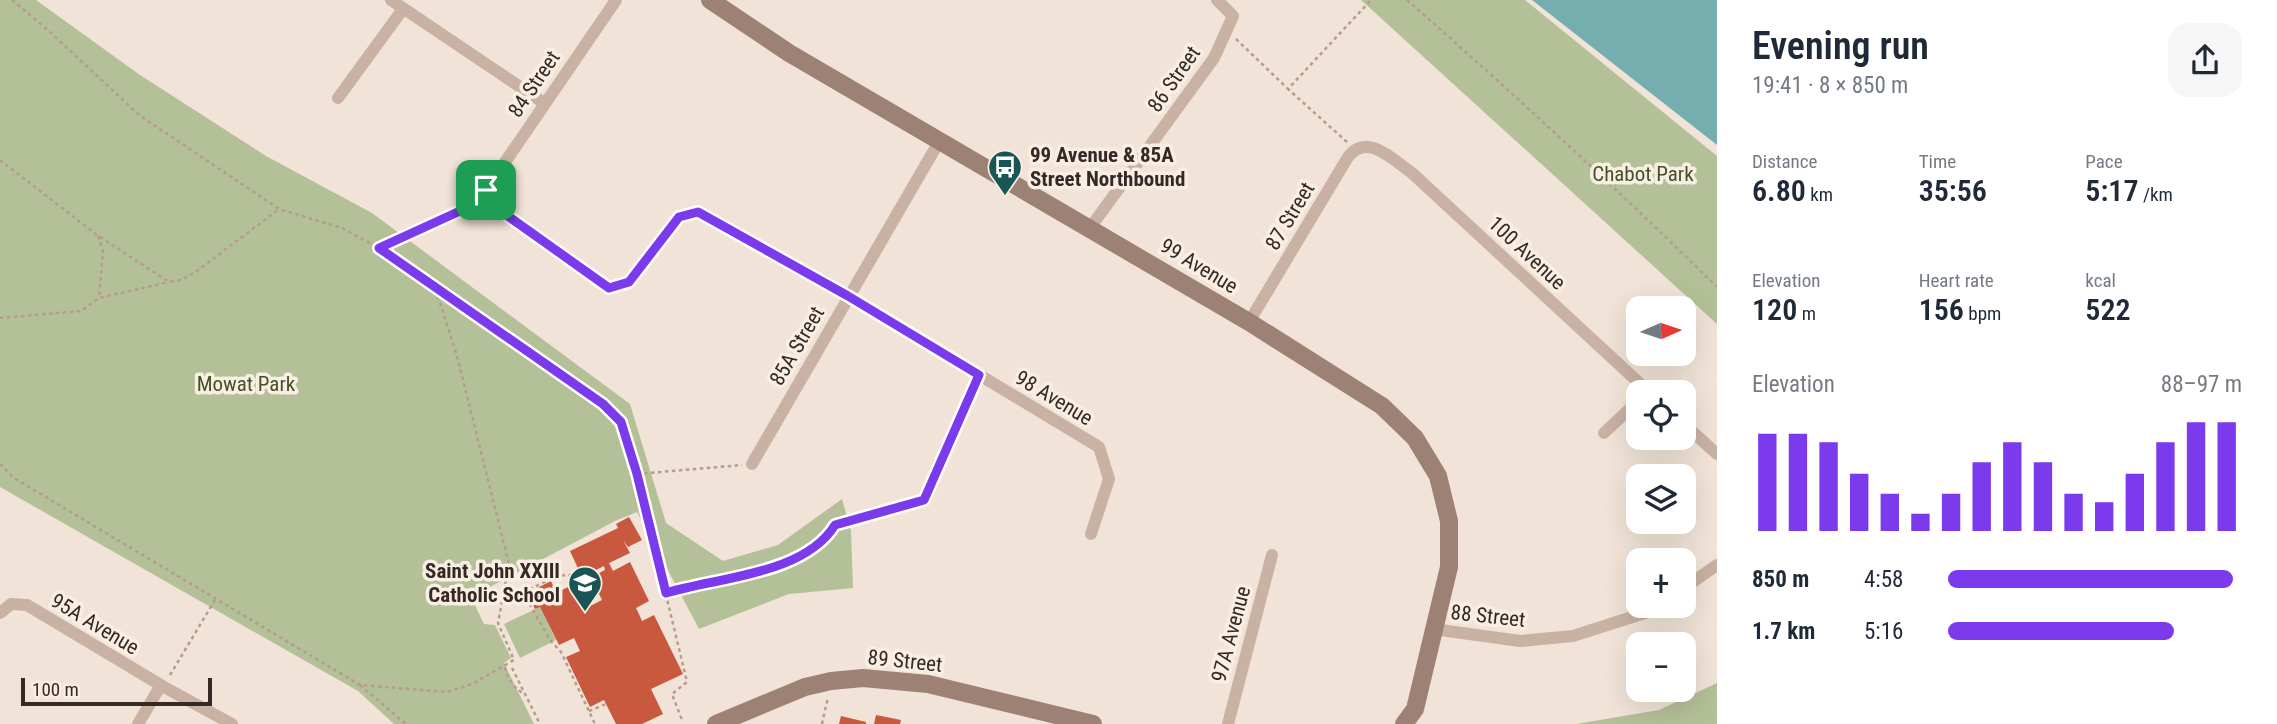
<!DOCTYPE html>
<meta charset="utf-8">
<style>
body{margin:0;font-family:"Roboto Condensed",sans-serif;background:#f6f6f7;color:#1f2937;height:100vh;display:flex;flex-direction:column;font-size:26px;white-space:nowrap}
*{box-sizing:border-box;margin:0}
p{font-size:23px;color:#747a83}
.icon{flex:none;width:38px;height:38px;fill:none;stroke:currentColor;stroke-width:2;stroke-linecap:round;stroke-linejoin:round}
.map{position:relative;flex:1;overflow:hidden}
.sheet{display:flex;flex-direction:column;background:#fff;width:560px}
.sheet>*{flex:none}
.needle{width:46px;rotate:87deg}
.tools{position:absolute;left:1626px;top:296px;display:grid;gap:14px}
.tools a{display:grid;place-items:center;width:70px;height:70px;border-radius:14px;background:#fff;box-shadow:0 7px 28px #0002;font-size:35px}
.scale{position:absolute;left:21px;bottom:18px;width:191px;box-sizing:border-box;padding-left:7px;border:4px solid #342925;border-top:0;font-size:19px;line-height:24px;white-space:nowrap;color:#342925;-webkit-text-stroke:5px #f9eee3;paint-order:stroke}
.pin{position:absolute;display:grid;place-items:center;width:60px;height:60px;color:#fff;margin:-30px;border-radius:14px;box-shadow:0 4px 10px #0006}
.round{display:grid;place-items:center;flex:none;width:74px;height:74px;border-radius:21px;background:#f6f6f7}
.headline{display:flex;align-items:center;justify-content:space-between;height:119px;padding:0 35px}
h1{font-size:38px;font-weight:600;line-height:52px}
.stats{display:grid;grid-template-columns:repeat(3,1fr);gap:10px;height:119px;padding:7px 35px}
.stats div{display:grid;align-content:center}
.stats b{font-size:30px;font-weight:600}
.stats small{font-size:19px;font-weight:400}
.stats p{font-size:19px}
.chart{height:196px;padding:14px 35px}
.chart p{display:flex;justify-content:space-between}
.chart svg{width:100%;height:126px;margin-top:7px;stroke:#7c3aed;stroke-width:6}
ul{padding:0 35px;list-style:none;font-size:23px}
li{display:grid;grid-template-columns:112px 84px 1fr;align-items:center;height:52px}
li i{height:18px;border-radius:9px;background:#7c3aed}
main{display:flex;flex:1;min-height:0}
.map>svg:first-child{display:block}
</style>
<main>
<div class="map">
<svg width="1717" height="724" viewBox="0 0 1717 724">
<rect width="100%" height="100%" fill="#f1e3d7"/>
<!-- green -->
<path fill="#b4c097" d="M0,0h36l104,75 126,81 106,57 258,191 36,119 57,38 55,-16 64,-46 9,32 2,57 -64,6 -90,35 -62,-117 -22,9 -144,76 13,27 11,1 16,33 -7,5 30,61h-140l-36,-33 -358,-204z
M1361,0h164l192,156v168z
M540,607l16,33 -36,18 -16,-34z
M1717,683v41h-141l83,-14z"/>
<!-- water -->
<path fill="#75aeae" d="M1532,0h185v145z"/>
<!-- building -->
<path fill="#c8583e" d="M629,517l13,23 -14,7 -5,-7 7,13 -21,10 4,8 17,-9 19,39 -13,7 2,4 4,9 12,-6 29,59 -32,15 12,25 -21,10h-26l-12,-24 -14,7 -24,-50 14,-6 -6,-13 -15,7 -19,-38 -5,2 -8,-16 24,-12 5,12 20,-10 12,24 14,-7 -11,-23 14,-7 -1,-4 -22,11 -12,-26 48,-23 -2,-4z
M876,715l25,5 -1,4h-26z
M841,716l25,6v2h-27z"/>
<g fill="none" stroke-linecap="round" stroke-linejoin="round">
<!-- path -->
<path stroke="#b59c8d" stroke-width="2.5" stroke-dasharray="3.5 3.5" stroke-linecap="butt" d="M12,0l38,32 89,83 140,94 63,19 37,20 224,156 18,18 16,52 50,208 -15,12 10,26
M1407,0c106,93 209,188 310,287
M1236,39l51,49
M1347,142l-59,-53 83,-89
M0,160l97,75 72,47 12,-2 16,-9 82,-62
M98,236l5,15 -4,47
M379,248l81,-37 16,-13
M0,318l81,-7 18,-13 70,-16
M0,464l14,14 346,207 87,7 25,-8 42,-24 -16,-37 11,-59 -52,-208 -22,-69
M637,474l105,-9
M579,574l-22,2 -29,14 -3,6 25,44 11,12 34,72
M551,578l5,10
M666,593c52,-16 138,-19 169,-68l79,-22
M505,667c3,13 7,19 19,27
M512,668l28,56
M170,675l45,-75
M360,685l46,39
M589,711l17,-7
M822,724l6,-27"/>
<!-- street -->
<path stroke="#c9b2a3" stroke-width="12" d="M391,0l153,103
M616,0l-130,190 5,14 118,84 20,-6 50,-65 19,-5 150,84 251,151 10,32 -18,55
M338,98l65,-89
M1090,228l124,-170 19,-42 -16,-16
M1249,322l99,-165c19,-25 44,2 64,16l237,219
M1684,424l33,30
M1604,433l34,-32
M752,464l188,-324
M924,501l55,-126
M1684,588l33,-23
M0,613l11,-9 16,1 137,82 68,37
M1433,629l87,12 53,-5 78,-25 8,-5
M138,724l23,-39
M1228,724l44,-169"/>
<!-- secondary -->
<path stroke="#9c8174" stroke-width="18" d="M710,0l79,53 460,269 133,84 33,32 23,38 11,45v46l-34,142 -11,15
M716,724l89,-37 26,-6 32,-3 65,6 165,40"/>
</g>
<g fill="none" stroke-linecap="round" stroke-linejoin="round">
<!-- route casing -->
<g stroke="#fff" stroke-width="14">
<path id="route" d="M486,190l5,14 118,84 20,-6 50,-65 19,-5 150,84 131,79 -55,125 -89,25c-31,50 -117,52 -169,68l-29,-119 -16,-52 -18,-18 -224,-156 81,-37z"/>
</g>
<!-- route -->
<use href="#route" stroke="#7c3aed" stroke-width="9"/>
</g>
<!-- icons -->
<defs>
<g id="bus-pin" transform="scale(1.75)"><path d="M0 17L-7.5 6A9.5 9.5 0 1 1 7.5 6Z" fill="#1a5555" stroke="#f9eee3"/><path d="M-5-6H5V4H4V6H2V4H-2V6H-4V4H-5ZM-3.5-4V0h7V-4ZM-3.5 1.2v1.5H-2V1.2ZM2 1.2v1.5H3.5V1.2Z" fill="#fff"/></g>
<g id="school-pin" transform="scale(1.75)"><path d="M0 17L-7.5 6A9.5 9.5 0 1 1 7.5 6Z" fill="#1a5555" stroke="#f9eee3"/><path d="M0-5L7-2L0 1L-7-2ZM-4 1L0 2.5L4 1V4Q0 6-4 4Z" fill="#fff"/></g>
</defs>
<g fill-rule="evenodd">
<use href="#bus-pin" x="1005" y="167"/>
<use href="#school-pin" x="585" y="583"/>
</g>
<g text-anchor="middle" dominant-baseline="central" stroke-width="7" stroke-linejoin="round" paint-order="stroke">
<!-- street labels -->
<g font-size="21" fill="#342925" stroke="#f9eee3">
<text transform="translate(1174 79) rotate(-55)">86 Street</text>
<text transform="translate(534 84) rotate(-56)">84 Street</text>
<text transform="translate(1290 216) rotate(-59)">87 Street</text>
<text transform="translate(1527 253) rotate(43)">100 Avenue</text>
<text transform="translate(1199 266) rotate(31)">99 Avenue</text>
<text transform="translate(797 346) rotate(-60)">85A Street</text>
<text transform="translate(1054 398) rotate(31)">98 Avenue</text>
<text transform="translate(1488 616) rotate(6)">88 Street</text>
<text transform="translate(95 624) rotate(31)">95A Avenue</text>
<text transform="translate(1231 634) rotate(-75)">97A Avenue</text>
<text transform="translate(905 661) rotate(6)">89 Street</text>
</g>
<!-- poi labels -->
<g font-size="21" font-weight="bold" fill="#342925" stroke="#f9eee3" text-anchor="start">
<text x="1030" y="155">99 Avenue &amp; 85A<tspan x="1030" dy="24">Street Northbound</tspan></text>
<text x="560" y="571" text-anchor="end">Saint John XXIII<tspan x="560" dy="24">Catholic School</tspan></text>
</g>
<!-- park labels -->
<g font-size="21" fill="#455229" stroke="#f9eee3">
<text x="1643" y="174">Chabot Park</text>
<text x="246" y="384">Mowat Park</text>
</g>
</g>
</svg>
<div class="tools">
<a><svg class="needle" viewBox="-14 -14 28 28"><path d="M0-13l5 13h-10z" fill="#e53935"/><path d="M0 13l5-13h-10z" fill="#747a83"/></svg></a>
<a><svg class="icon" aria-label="locate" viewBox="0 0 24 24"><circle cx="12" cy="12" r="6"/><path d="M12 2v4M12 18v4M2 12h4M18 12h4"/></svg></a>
<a><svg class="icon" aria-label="layers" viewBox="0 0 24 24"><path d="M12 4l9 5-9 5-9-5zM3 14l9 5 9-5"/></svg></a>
<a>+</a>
<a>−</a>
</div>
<div class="scale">100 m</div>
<div class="pin" style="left:486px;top:190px;background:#1e9e55"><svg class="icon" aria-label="arrive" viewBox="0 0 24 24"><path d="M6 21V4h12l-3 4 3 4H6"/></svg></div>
</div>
<section class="sheet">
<div class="headline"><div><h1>Evening run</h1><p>19:41 · 8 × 850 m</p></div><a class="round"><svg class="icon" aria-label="share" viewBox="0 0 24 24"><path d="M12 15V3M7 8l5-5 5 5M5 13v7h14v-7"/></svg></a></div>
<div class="stats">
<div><p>Distance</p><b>6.80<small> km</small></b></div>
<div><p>Time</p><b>35:56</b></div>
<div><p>Pace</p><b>5:17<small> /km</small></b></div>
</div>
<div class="stats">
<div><p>Elevation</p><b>120<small> m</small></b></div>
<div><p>Heart rate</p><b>156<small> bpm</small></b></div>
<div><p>kcal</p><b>522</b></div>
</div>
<div class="chart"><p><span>Elevation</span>88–97 m</p>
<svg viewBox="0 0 160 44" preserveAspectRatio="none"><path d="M5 44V10M15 44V10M25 44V13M35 44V24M45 44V31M55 44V38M65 44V31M75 44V20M85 44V13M95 44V20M105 44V31M115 44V34M125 44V24M135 44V13M145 44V6M155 44V6"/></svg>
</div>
<ul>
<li><b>850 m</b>4:58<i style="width:97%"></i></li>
<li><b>1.7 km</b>5:16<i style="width:77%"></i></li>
</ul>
</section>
</main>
